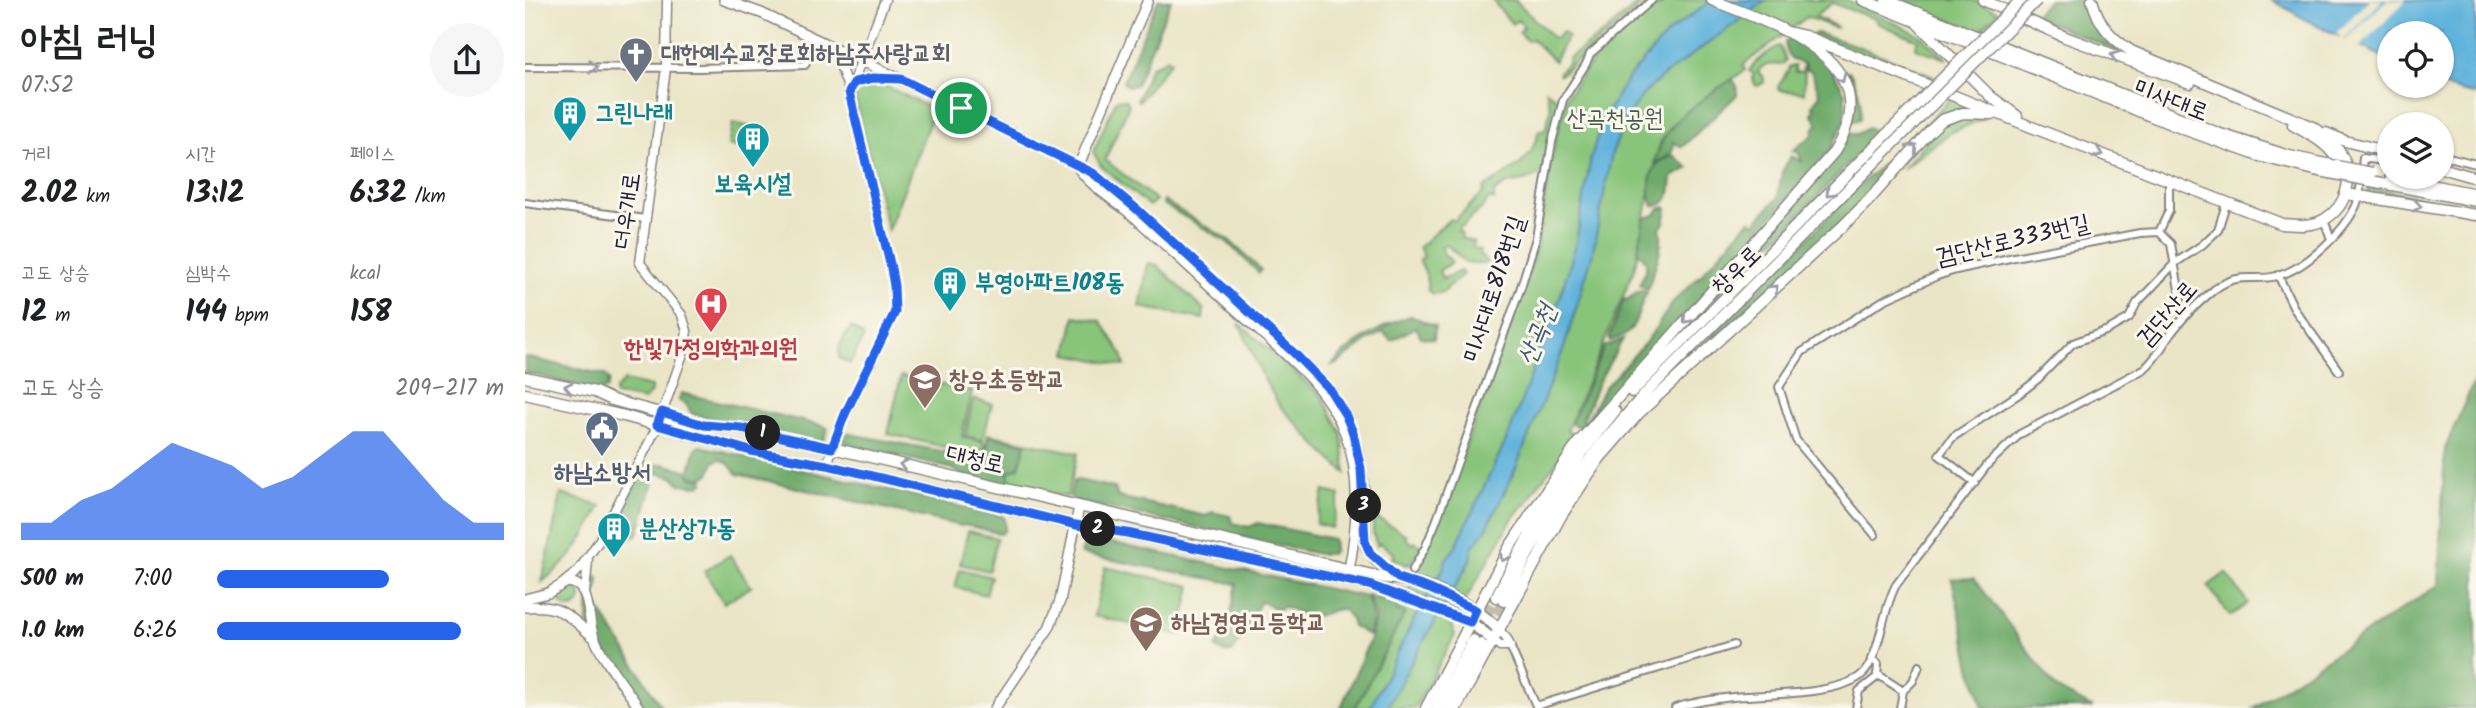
<!DOCTYPE html>
<html lang="ko">
<meta charset="utf-8">
<style>
body{margin:0;font-family:Kalam,"Poor Story",sans-serif;background:#f6f6f6;color:#202124;height:100vh;display:flex;flex-direction:column;font-size:26px;white-space:nowrap}
*{box-sizing:border-box;margin:0}
p{font-size:23px;color:#757577}
.icon{flex:none;width:38px;height:38px;fill:none;stroke:currentColor;stroke-width:2;stroke-linecap:round;stroke-linejoin:round}
.map{position:relative;flex:1;overflow:hidden}
.details{display:flex;flex-direction:column;background:#fff;width:525px}
.details>*{flex:none}
.controls{position:absolute;left:1852px;top:21px;display:grid;gap:14px}
.controls a{display:grid;place-items:center;width:77px;height:77px;border-radius:50%;background:#fff;box-shadow:0 2px 5px #0004;font-size:35px}
.pin{position:absolute;display:grid;place-items:center;width:60px;height:60px;color:#fff;margin:-30px;border:4px solid #fff;border-radius:50%;box-shadow:0 2px 7px #0007}
.km{position:absolute;width:35px;height:35px;margin:-18px;border-radius:50%;background:#222;color:#fff;font-size:19px;line-height:35px;text-align:center}
.round{display:grid;place-items:center;flex:none;width:74px;height:74px;border-radius:37px;background:#f6f6f6}
.head{display:flex;align-items:center;justify-content:space-between;height:119px;padding:0 21px}
h1{font-size:38px;font-weight:700;line-height:52px}
.stats{display:grid;grid-template-columns:repeat(3,1fr);gap:10px;height:119px;padding:7px 21px}
.stats div{display:grid;align-content:center}
.stats b{font-size:30px;font-weight:700}
.stats small{font-size:19px;font-weight:400}
.stats p{font-size:19px}
.chart{height:196px;padding:14px 21px}
.chart p{display:flex;justify-content:space-between}
.chart svg{width:100%;height:126px;margin-top:7px;fill:#2563eb;opacity:.7}
ul{padding:0 21px;list-style:none;font-size:23px}
li{display:grid;grid-template-columns:112px 84px 1fr;align-items:center;height:52px}
li i{height:18px;border-radius:9px;background:#2563eb}
main{display:flex;flex:1;min-height:0}
.map>svg:first-child{display:block}
</style>
<main>
<section class="details">
<div class="head"><div><h1>아침 러닝</h1><p>07:52</p></div><a class="round"><svg class="icon" aria-label="share" viewBox="0 0 24 24"><path d="M12 15V3M7 8l5-5 5 5M5 13v7h14v-7"/></svg></a></div>
<div class="stats">
<div><p>거리</p><b>2.02<small> km</small></b></div>
<div><p>시간</p><b>13:12</b></div>
<div><p>페이스</p><b>6:32<small> /km</small></b></div>
</div>
<div class="stats">
<div><p>고도 상승</p><b>12<small> m</small></b></div>
<div><p>심박수</p><b>144<small> bpm</small></b></div>
<div><p>kcal</p><b>158</b></div>
</div>
<div class="chart"><p><span>고도 상승</span>209–217 m</p>
<svg viewBox="0 0 160 44" preserveAspectRatio="none"><path d="M0 44V38L10 38L20 30L30 26L40 18L50 10L60 14L70 18L80 26L90 22L100 14L110 6L120 6L130 18L140 30L150 38L160 38V44z"/></svg>
</div>
<ul>
<li><b>500 m</b>7:00<i style="width:60%"></i></li>
<li><b>1.0 km</b>6:26<i style="width:85%"></i></li>
</ul>
</section>
<div class="map">
<svg width="1951" height="708" viewBox="0 0 1951 708">
<rect width="100%" height="100%" fill="#fbf7ec"/>
<filter id="ink" filterUnits="userSpaceOnUse"><feTurbulence type="fractalNoise" baseFrequency=".0143" numOctaves="2"/><feDisplacementMap in="SourceGraphic" scale="14" xChannelSelector="R" yChannelSelector="G"/><feConvolveMatrix kernelMatrix="1 2 1 2 8 2 1 2 1" color-interpolation-filters="sRGB"/></filter>
<filter id="wash" filterUnits="userSpaceOnUse"><feTurbulence type="fractalNoise" baseFrequency=".00686" numOctaves="4" result="noise"/><feDisplacementMap in="SourceGraphic" scale="28" xChannelSelector="R" yChannelSelector="G"/><feGaussianBlur stdDeviation="1.57" result="paint"/><feColorMatrix in="noise" values="0 0 0 0 0 0 0 0 0 0 0 0 0 0 0 0 0 1.4 0 .05"/><feComposite in="paint" operator="in"/></filter>
<g filter="url(#wash)">
<rect width="100%" height="100%" fill="#eae5c6"/>
<!-- green -->
<path fill="#88c47a" stroke="#55735a" stroke-width="2" d="M967,0h23l39,39 9,-7 5,4 -14,25 -22,-22 -5,2 -8,-9 5,-5 -6,-7 -6,4z
M1117,0h3l-14,15 -71,60 -1,-3 9,-9 2,-6 35,-25z
M1139,0h183l73,35 27,24 -32,-11 3,-8 -41,-17 1,-3 -46,-17 -17,13 22,11 -1,1 -29,-11 -64,48 2,5 -73,55 -12,18 -26,127 -67,161 11,4 -43,54 -9,16 -2,-1 -10,12 -63,109 4,10 -40,73h-74l30,-71 4,-23 -7,-19 30,9 12,-17 17,-37 99,-267 11,-39 19,-108 11,-40 30,-41 61,-50 2,2 2,-1 -2,-3z
M1374,0h74l26,12 -20,20z
M1292,33l40,13 77,30 -5,5 -117,-46z
M1255,46l6,14 -3,4c-11,2 -19,-3 -25,8l6,6v4l-6,4 -3,-1 -3,-7 2,-4 -5,-3c4,-7 23,-23 31,-25z
M642,58l4,3 -32,40 -2,-1 14,-34 9,-3z
M1278,65l2,1 -1,27 -25,-3 -1,-3 10,-16 1,-5h6v6h7z
M343,77l66,33 -46,121 -34,-138v-6z
M1021,90l10,8 3,7 -8,24 -8,43c-4,2 -7,5 -11,6 -15,7 -22,0 -38,15v7l-5,-2c-7,15 -20,17 -25,28l-4,-1 -2,6 4,2 -1,5 13,4 -1,6 7,2 -1,4 8,8 -4,2 -17,-1 -20,-19 -4,3 1,6 9,9 -13,9 4,8 17,-8 3,3c-6,9 -14,9 -19,18l-11,2 -5,-3 -2,-16 -7,-15 5,-3 -5,-10 31,-28 4,2 30,-29 -1,-3c14,-12 36,-19 47,-36 4,-6 6,-15 9,-22l6,-1 6,-21z
M1426,98l21,10c-31,2 -46,20 -65,41l-6,-1z
M595,99l6,1 3,5 -24,55 51,40 -7,6 -48,-40 -8,-14 23,-52z
M1437,117l23,1 -35,15 -48,36 39,-44z
M208,123l36,8 -5,22 -36,-8z
M639,201l65,39 32,30 -2,3 -32,-31 -64,-38z
M623,263l9,2 47,45 -1,9 -63,-12z
M550,316l26,5 21,33 3,12 -58,-12z
M714,323l83,73 20,38 4,39 -23,-21 -44,-47 -16,-28z
M326,327l13,10 -14,27 -11,-6v-12z
M376,376l71,15 -10,46 22,5 -3,13 -93,-21z
M99,381l27,6v5l-6,8 -30,-5v-5z
M448,399l19,5 -9,36 -18,-4z
M463,434l90,19 -11,44 -88,-20z
M799,491l16,4 -8,33 -16,-4z
M36,494l40,12c-19,35 -27,52 -59,76z
M848,516l34,19 -2,3 8,6 2,-2 7,4 -14,19 -17,-7 3,-4 -14,-11 -3,3 -4,-12z
M443,531l29,7 -8,33 -29,-7z
M205,555l21,32 -27,16 -20,-32z
M580,567l86,19 -11,49 -86,-19z
M435,569l31,8 -5,18 -31,-8z
M1701,573l22,30 -18,13 -22,-30z
M34 597a11 11 0 1 1 22 0a11 11 0 1 1-22 0Z"/>
<!-- forest -->
<path fill="#6eaa6a" stroke="#486652" stroke-width="2" d="M633,0h13l-35,85 -8,2 -5,-5z
M1524,0h35c8,42 47,55 81,71l-132,-55z
M1265,39l24,11 13,10 18,33v27l-14,28 -247,282 -13,-7 33,-76 19,-8 -24,42 -17,41 5,-2 17,-32 42,-46 28,-41 28,-27 48,-54 5,3 23,-26 4,-25 9,-16 11,5 -3,-8 -7,-2 21,-16 1,-7 5,-4 -7,-10 3,-6 -3,-2 8,-11 -9,-24 -5,-1 -1,-6 -13,-4c-4,-5 -7,-12 -7,-19z
M1324,71c9,15 14,31 11,48l-9,3 1,-24 -8,-26z
M1207,79l5,7v9l-55,52 -9,-5c3,10 -8,18 -18,20 8,-41 45,-61 77,-83z
M1343,128l10,4 -68,73 -126,125 162,-196h11z
M1373,151l2,5 -51,60 -178,161 195,-198z
M1148,155l16,13 -17,9c-1,14 -1,28 -19,29 -5,-12 -5,-33 5,-43 4,-3 10,-5 15,-8z
M1848,188l103,20v5l-108,-19v-5z
M1140,207l2,2 -3,14 -4,5c5,18 -7,43 -12,61l-9,-4 7,-15v-9l-5,-7h-4l7,-36 11,-3 5,-7z
M1118,290l4,3c-8,12 -9,32 -21,41 -4,3 -11,4 -16,7l-1,-3 15,-39 3,1 11,-9z
M886,316l24,10 -1,13 -13,-2 -5,-10 -25,14 -8,-9 -13,7 -33,25 -5,1c19,-22 51,-40 79,-49z
M0,357l80,18 4,5 -2,9 -5,2 -77,-18z
M1951,377v331h-223l185,-123 7,-137z
M156,393l143,33 4,3 -5,13 -7,1 -124,-29 -6,-10 -7,-3z
M320,433l139,26 6,-23 36,8 -7,23 -11,5 2,10 -3,3 -45,-10 -9,-6 -107,-25 -3,-6z
M175,446l302,70 3,3v11l-4,4 -35,-9 -5,1 -224,-52 -9,-11 -8,-4 -6,3 -4,11 -6,5 -13,-2 -1,-7 6,-21z
M137,464l25,6 3,7 13,2v4l-5,3 -18,-2 -7,-7 -17,-4 -18,61 -6,3 -19,-4 -2,-9 30,-54 6,-4z
M553,480l37,8 3,9 88,19 6,-4 18,4 3,7 16,4 9,-4 75,16 1,11 -3,4h-13l-246,-54 -2,-4 4,-15z
M568,539l274,58 5,17 -3,22 -17,-10v-5l-9,-12c-10,0 -13,3 -22,6 -12,4 -26,-4 -38,-9l-5,4 -17,-9 -28,51 -9,1 -8,-5 12,-22 9,-42 -156,-30 3,-9z
M69,575l5,3c1,9 -5,15 -4,24l67,106h-19l-49,-72 -6,-14v-46z
M1449,578l83,111 36,19h-110l-12,-41 -19,-88z
M843,595l30,10 -2,4 9,4 -50,95h-14l30,-71 4,-23z"/>
<!-- water -->
<path fill="#61b3dc" stroke="#426a8c" stroke-width="2" d="M1187,0h55l-105,77 -19,18 -16,21 -15,37 -20,103 -28,92 -49,122 -29,60 -14,17v10c-27,50 -59,99 -85,151h-17l45,-91 29,-50 2,-8 9,-11 54,-114 50,-134 16,-52 16,-91 11,-36 26,-43 42,-47z
M1747,0h204v95l-35,-9v-53h-52v27l-81,-39z"/>
<!-- pier -->
<path fill="#eae5c6" d="M1844,0h13l-39,40 -7,-7z
M1862,0h19l-48,49 -15,-7z"/>
</g>
<g filter="url(#ink)">
<g fill="none" stroke-linecap="round" stroke-linejoin="round">
<!-- primary-tunnel -->
<path stroke="#c2beaa" stroke-width="10" stroke-dasharray="10 5" stroke-linecap="butt" d="M948,640l23,-43
M958,641l21,-40"/>
<!-- minor casing -->
<g stroke="#868480" stroke-width="10">
<path id="minor" d="M0,67l175,1 105,-3 11,-26
M1916,155l35,9
M0,203l121,16
M1799,220l7,19
M1634,232l10,-21v-29
M1753,275l17,35 44,61
M1450,483l-36,-28 14,-18 66,-43 19,-15 35,-36 35,-13 21,-12 8,-15 38,-40 27,-18 16,-15 8,-26
M1350,535l-79,-95 -17,-53 23,-35 82,-52 53,-24 19,-6 58,-13 126,-24 19,-1 12,12 13,74
M887,571l13,-23 11,-26 84,-232 16,-52 16,-96 11,-42 23,-36 4,-10 62,-54
M985,646l27,62
M1352,674l26,17 -3,17
M1378,691l10,-10 6,-15
M1011,706l198,-61
M1150,708c19,-6 38,-9 58,-11 30,-3 116,-1 133,-27 16,-24 16,-59 30,-85l92,-121 32,-30 124,-65c13,-11 19,-25 29,-38 12,-16 27,-30 42,-42 25,-18 38,-7 62,-13 28,-7 67,-44 79,-70 6,-15 5,-33 7,-48l26,4
M1331,708l3,-17 18,-14 1,-13 -7,-5"/>
</g>
<!-- tertiary casing -->
<g stroke="#868480" stroke-width="11">
<path id="tertiary" d="M309,48l15,43
M302,465l13,-39 55,-114 -1,-26 -3,-18 -42,-176 36,-92
M38,583l15,-12 21,-30 59,-116 26,-74 3,-20 -5,-16 -42,-52 26,-195 1,-68
M60,592l3,-31
M967,639l8,7h10l-3,-7 -10,-11"/>
</g>
<!-- secondary casing -->
<g stroke="#868480" stroke-width="12">
<path id="secondary" d="M199,0l37,13 200,95 132,65 26,20 176,161 35,36 16,26 12,35 6,39 2,57 9,13 23,18
M324,92l6,-10 18,-4 21,1
M553,167l70,-167
M554,169c15,21 41,34 60,52 35,32 71,65 106,97 37,34 82,67 100,115 17,45 12,96 3,142
M0,599l23,-6 19,-11c26,1 19,36 27,55 10,25 30,48 45,71
M0,607c35,-3 43,8 67,29
M470,708l54,-80 11,-27 19,-94"/>
</g>
<!-- primary casing -->
<g stroke="#868480" stroke-width="13">
<path id="primary" d="M1338,0l323,130 73,26 56,14
M1361,0l334,134 69,22 28,6
M1458,0l82,37 125,46
M1393,24l72,72 27,20
M1267,33l13,3 229,92 248,96c14,1 30,3 43,-5 22,-13 29,-41 17,-63 -6,-12 -17,-20 -27,-28l-184,-77c-21,-14 -32,-26 -39,-51
M1768,125c15,9 34,17 43,33
M1801,133l19,8 44,11
M1916,168l35,10
M1866,177l85,17
M1846,181l105,20
M1822,194l129,21
M0,377l70,15 17,8 92,25 37,3 91,20 553,130c35,1 88,25 112,50
M1107,392l246,-249
M0,394l99,22 127,35 76,14 249,60 51,8 242,52 86,30 15,7 22,17
M971,597c34,-66 71,-130 119,-186
M979,601l24,-47 34,-57 41,-55 40,-46 243,-245
M901,708l83,-160 69,-105 256,-291c57,-92 -58,-126 -122,-152
M912,708l36,-68
M922,708l34,-64
M931,708l105,-192 38,-57 40,-46 203,-186 27,-27 60,-68 13,-12 21,-7 29,1"/>
</g>
<!-- minor -->
<use href="#minor" stroke="#fff" stroke-width="6"/>
<!-- tertiary -->
<use href="#tertiary" stroke="#fff" stroke-width="8"/>
<!-- secondary -->
<use href="#secondary" stroke="#fff" stroke-width="9"/>
<!-- primary -->
<use href="#primary" stroke="#fff" stroke-width="10"/>
<!-- primary-bridge casing -->
<g stroke="#868480" stroke-width="13" stroke-linecap="butt">
<path id="primary-bridge" d="M1353,143l143,-143
M1361,151l151,-151
M1792,162l55,11
M1790,170l56,11"/>
</g>
<!-- primary-bridge -->
<use href="#primary-bridge" stroke="#fff" stroke-width="10"/>
</g>
<!-- one-way arrows -->
<defs><path id="oneway-chevron" d="M-2-3.5L2.5 0L-2 3.5" fill="none" stroke-width="1.6" stroke-linecap="round" stroke-linejoin="round" transform="scale(1.75)"/></defs>
<g stroke="#9c9ca7">
<use href="#oneway-chevron" transform="translate(1590 56) rotate(-160)"/>
<use href="#oneway-chevron" transform="translate(68 67)"/>
<use href="#oneway-chevron" transform="translate(1316 78) rotate(65)"/>
<use href="#oneway-chevron" transform="translate(1388 148) rotate(-48)"/>
<use href="#oneway-chevron" transform="translate(1573 153) rotate(22)"/>
<use href="#oneway-chevron" transform="translate(1305 192) rotate(135)"/>
<use href="#oneway-chevron" transform="translate(1892 206) rotate(9)"/>
<use href="#oneway-chevron" transform="translate(1249 289) rotate(-43)"/>
<use href="#oneway-chevron" transform="translate(1162 319) rotate(131)"/>
<use href="#oneway-chevron" transform="translate(44 387) rotate(-168)"/>
<use href="#oneway-chevron" transform="translate(379 465) rotate(-167)"/>
<use href="#oneway-chevron" transform="translate(979 557) rotate(118)"/>
</g>
</g>
<g fill="none" stroke-linecap="round" stroke-linejoin="round" filter="url(#ink)">
<!-- route casing -->
<g stroke="#fff" stroke-width="14">
<path id="route" d="M348,78l28,1 192,94 46,38 156,143 35,36 16,26 7,17 8,36 4,72 5,12 28,25 32,11 46,21 -6,12 -101,-37 -242,-52 -51,-8 -249,-60 -76,-14 -94,-26 5,-13 42,13 37,3 91,20 13,-34 50,-102 -1,-26 -3,-18 -42,-176 6,-10z"/>
</g>
<!-- route -->
<use href="#route" stroke="#2563eb" stroke-width="9"/>
</g>
<!-- icons -->
<defs>
<g id="church-pin" transform="scale(1.75)"><path d="M0 17L-7.5 6A9.5 9.5 0 1 1 7.5 6Z" fill="#6b7280" stroke="#fbf7ec"/><path d="M-1.2-6h2.4v3.5h3.3v2.4h-3.3V6h-2.4V-.1h-3.3v-2.4h3.3Z" fill="#fff"/></g>
<g id="building-pin" transform="scale(1.75)"><path d="M0 17L-7.5 6A9.5 9.5 0 1 1 7.5 6Z" fill="#0f9aa8" stroke="#fbf7ec"/><path d="M-4-6H4V6H1V3H-1V6H-4ZM-2.5-4.3h1.7v1.8h-1.7ZM.8-4.3h1.7v1.8H.8ZM-2.5-1h1.7V.8h-1.7ZM.8-1h1.7V.8H.8Z" fill="#fff"/></g>
<g id="hospital-pin" transform="scale(1.75)"><path d="M0 17L-7.5 6A9.5 9.5 0 1 1 7.5 6Z" fill="#e0444e" stroke="#fbf7ec"/><path d="M-5-5h3v3.5h4V-5h3V5h-3V1.5h-4V5h-3Z" fill="#fff"/></g>
<g id="school-pin" transform="scale(1.75)"><path d="M0 17L-7.5 6A9.5 9.5 0 1 1 7.5 6Z" fill="#8d6e63" stroke="#fbf7ec"/><path d="M0-5L7-2L0 1L-7-2ZM-4 1L0 2.5L4 1V4Q0 6-4 4Z" fill="#fff"/></g>
<g id="civic-pin" transform="scale(1.75)"><path d="M0 17L-7.5 6A9.5 9.5 0 1 1 7.5 6Z" fill="#5c6f8a" stroke="#fbf7ec"/><path d="M-.6-6.5H3V-4.5H.6V-3L4-1V1h2V6H-6V1h2V-1L-.6-3ZM-1.2 2.5V6h2.4V2.5Z" fill="#fff"/></g>
</defs>
<g fill-rule="evenodd">
<use href="#church-pin" x="111" y="54"/>
<use href="#building-pin" x="45" y="113"/>
<use href="#building-pin" x="228" y="139"/>
<use href="#building-pin" x="425" y="283"/>
<use href="#hospital-pin" x="186" y="304"/>
<use href="#school-pin" x="400" y="380"/>
<use href="#civic-pin" x="77" y="428"/>
<use href="#building-pin" x="89" y="529"/>
<use href="#school-pin" x="621" y="623"/>
</g>
<g text-anchor="middle" dominant-baseline="central" stroke-width="6" stroke-linejoin="round" paint-order="stroke">
<!-- worship labels -->
<g font-size="24" font-weight="bold" fill="#5b616d" stroke="#fbf7ec" text-anchor="start">
<text x="136" y="54">대한예수교장로회하남주사랑교회</text>
</g>
<!-- street labels -->
<g font-size="24" fill="#22223b" stroke="#fbf7ec">
<text transform="translate(1646 101) rotate(21)">미사대로</text>
<text transform="translate(103 211) rotate(-82)">더우개로</text>
<text transform="translate(1488 241) rotate(-13)">검단산로333번길</text>
<text transform="translate(1212 271) rotate(-45)">창우로</text>
<text transform="translate(970 289) rotate(-72)">미사대로818번길</text>
<text transform="translate(1643 314) rotate(-49)">검단산로</text>
<text transform="translate(450 460) rotate(13)">대청로</text>
</g>
<!-- culture labels -->
<g font-size="24" font-weight="bold" fill="#0d838f" stroke="#fbf7ec" text-anchor="start">
<text x="70" y="113">그린나래</text>
<text x="228" y="184" text-anchor="middle">보육시설</text>
<text x="450" y="283">부영아파트108동</text>
<text x="114" y="529">분산상가동</text>
</g>
<!-- park labels -->
<g font-size="24" fill="#465b51" stroke="#fbf7ec">
<text x="1090" y="119">산곡천공원</text>
</g>
<!-- health labels -->
<g font-size="24" font-weight="bold" fill="#be3a42" stroke="#fbf7ec">
<text x="186" y="349">한빛가정의학과의원</text>
</g>
<!-- education labels -->
<g font-size="24" font-weight="bold" fill="#785e54" stroke="#fbf7ec" text-anchor="start">
<text x="424" y="380">창우초등학교</text>
<text x="646" y="623">하남경영고등학교</text>
</g>
<!-- service labels -->
<g font-size="24" font-weight="bold" fill="#4e5e75" stroke="#fbf7ec">
<text x="77" y="473">하남소방서</text>
</g>
<!-- water labels -->
<g font-size="26" font-style="italic" fill="#3b5c7b" stroke="#fbf7ec">
<text transform="translate(1013 335) rotate(-68)">산곡천</text>
</g>
</g>
</svg>
<div class="controls">
<a><svg class="icon" aria-label="locate" viewBox="0 0 24 24"><circle cx="12" cy="12" r="6"/><path d="M12 2v4M12 18v4M2 12h4M18 12h4"/></svg></a>
<a><svg class="icon" aria-label="layers" viewBox="0 0 24 24"><path d="M12 4l9 5-9 5-9-5zM3 14l9 5 9-5"/></svg></a>
</div>
<div class="pin" style="left:436px;top:108px;background:#1e9e55"><svg class="icon" aria-label="arrive" viewBox="0 0 24 24"><path d="M6 21V4h12l-3 4 3 4H6"/></svg></div>
<b class="km" style="left:238px;top:433px">1</b>
<b class="km" style="left:573px;top:529px">2</b>
<b class="km" style="left:839px;top:506px">3</b>
</div>
</main>
